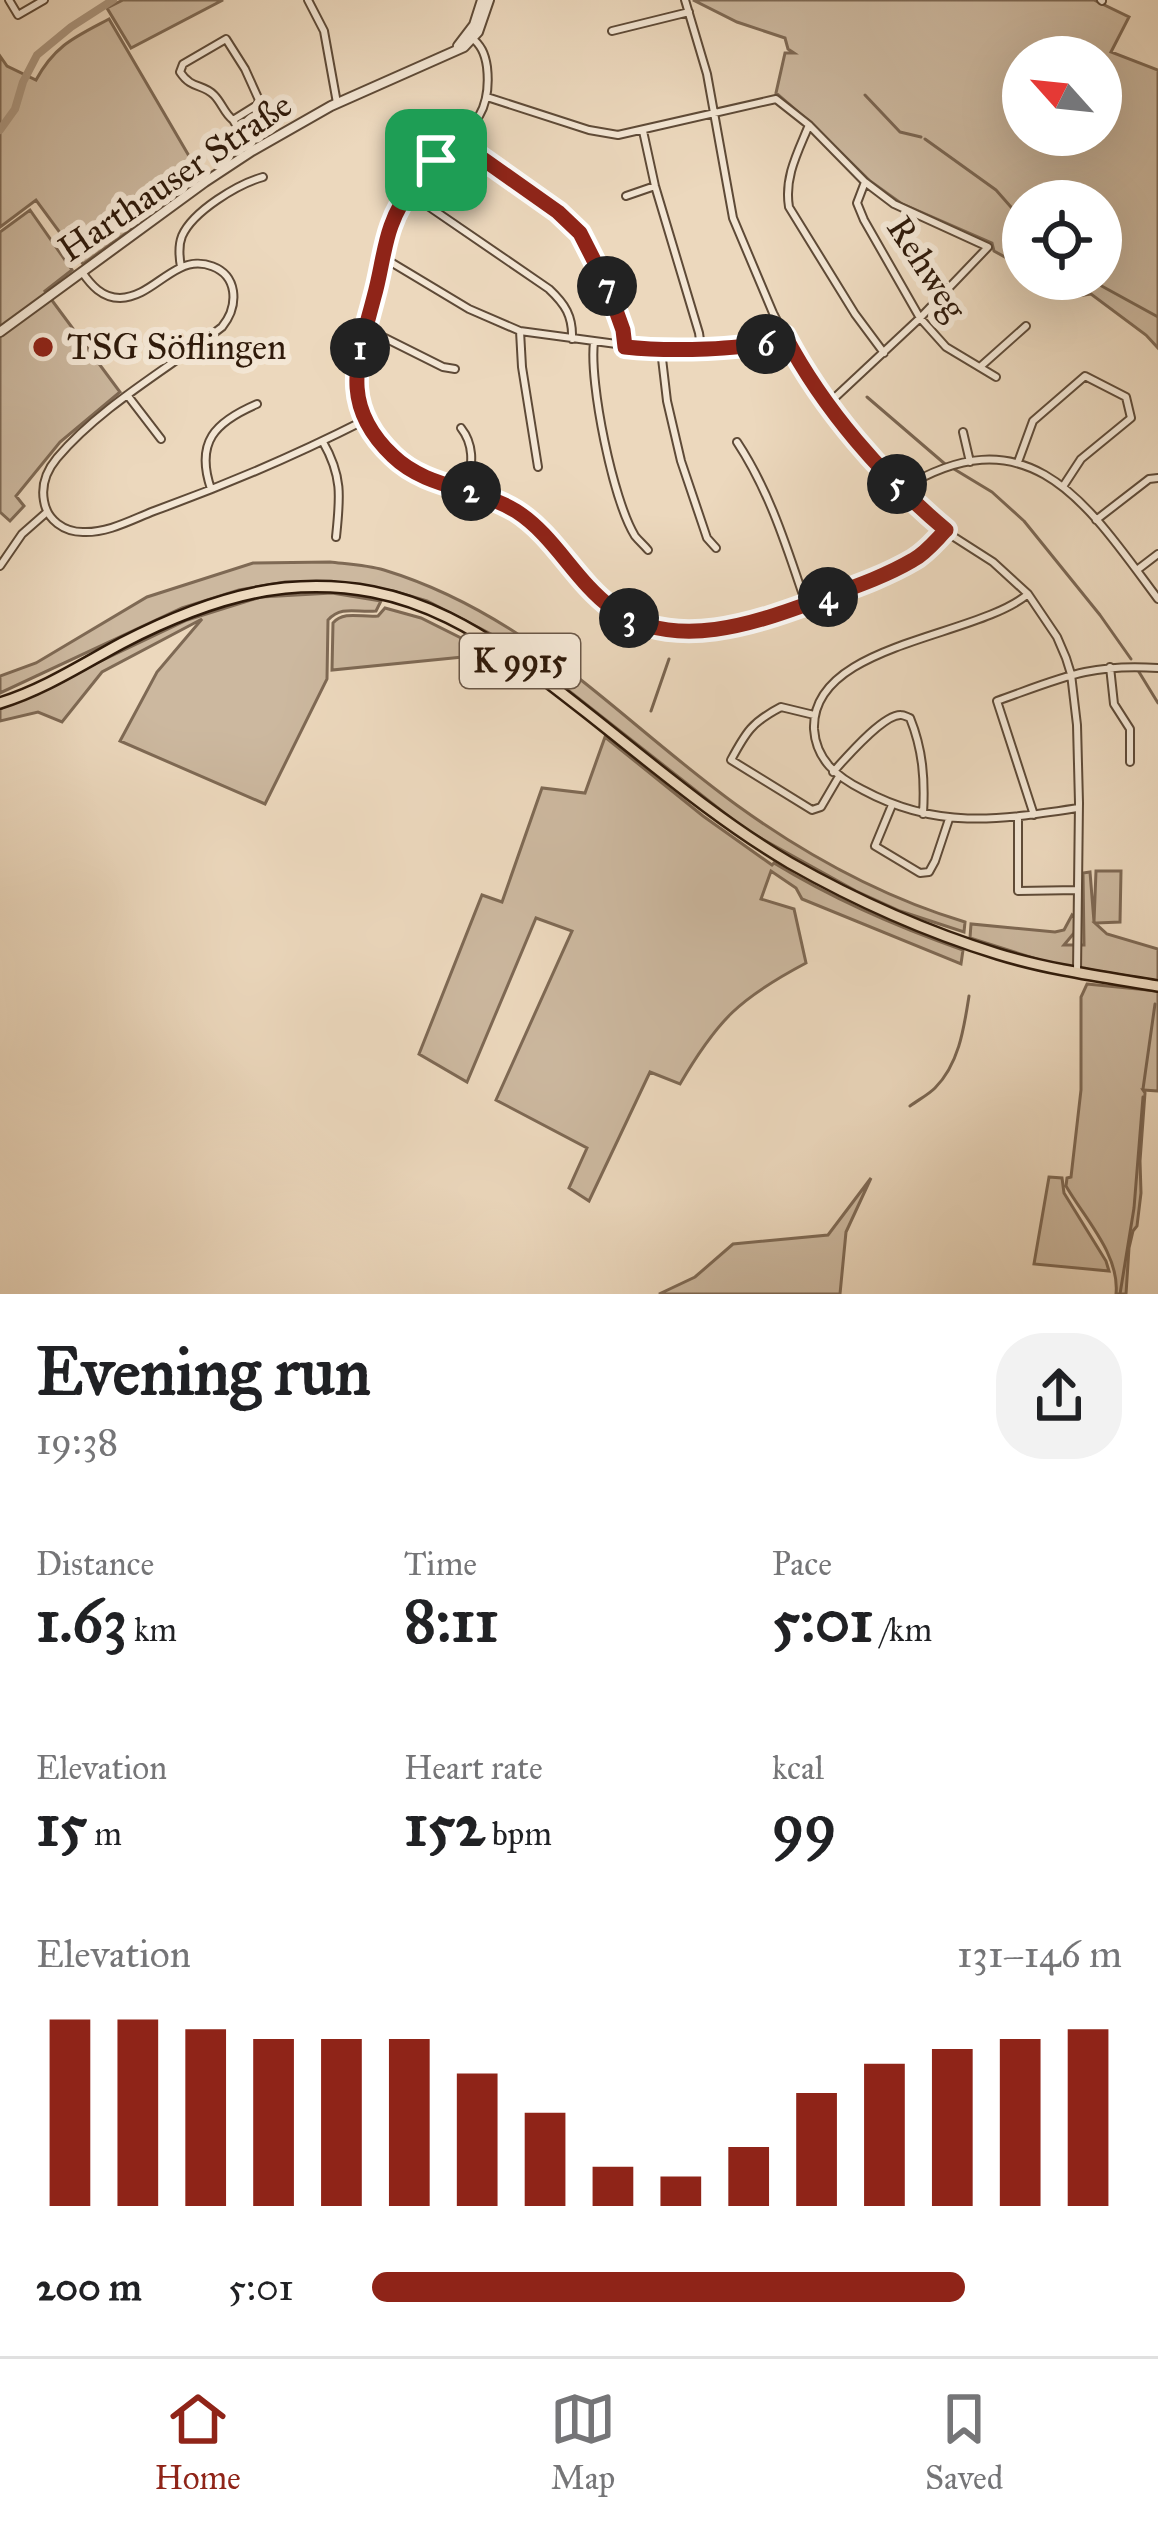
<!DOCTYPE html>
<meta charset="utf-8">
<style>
body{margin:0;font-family:"IM FELL Great Primer",serif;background:#f2f2f2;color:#202124;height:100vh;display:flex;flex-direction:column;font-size:45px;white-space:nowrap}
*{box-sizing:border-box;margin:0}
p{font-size:39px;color:#757577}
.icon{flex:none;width:66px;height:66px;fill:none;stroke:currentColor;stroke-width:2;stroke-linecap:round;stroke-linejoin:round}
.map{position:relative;height:1294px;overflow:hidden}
.details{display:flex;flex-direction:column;background:#fff;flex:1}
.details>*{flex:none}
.needle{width:78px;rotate:297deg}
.controls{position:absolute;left:1002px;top:36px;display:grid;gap:24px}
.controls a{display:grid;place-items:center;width:120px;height:120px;border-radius:50%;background:#fff;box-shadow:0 12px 48px #0002;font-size:60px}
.pin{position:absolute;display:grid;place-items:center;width:102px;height:102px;color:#fff;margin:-51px;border-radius:24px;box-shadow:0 6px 18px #0006}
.km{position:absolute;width:60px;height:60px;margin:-30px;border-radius:50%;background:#222;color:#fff;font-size:33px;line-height:60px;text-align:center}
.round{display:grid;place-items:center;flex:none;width:126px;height:126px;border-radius:48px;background:#f2f2f2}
.overview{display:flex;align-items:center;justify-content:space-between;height:204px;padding:0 36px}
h1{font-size:66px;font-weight:700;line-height:90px}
.stats{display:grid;grid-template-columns:repeat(3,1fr);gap:18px;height:204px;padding:12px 36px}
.stats div{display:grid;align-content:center}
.stats b{font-size:60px;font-weight:700}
.stats small{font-size:33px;font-weight:400}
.stats p{font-size:33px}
.chart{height:336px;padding:24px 36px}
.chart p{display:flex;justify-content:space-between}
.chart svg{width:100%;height:216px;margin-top:12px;stroke:#8f2418;stroke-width:6}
ul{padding:0 36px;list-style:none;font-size:39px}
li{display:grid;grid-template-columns:192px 144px 1fr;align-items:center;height:90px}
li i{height:30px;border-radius:15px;background:#8f2418}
.dock{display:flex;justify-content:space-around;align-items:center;height:168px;border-top:3px solid #e0e0e0;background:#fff;font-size:33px;color:#757577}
.dock a{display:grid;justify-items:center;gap:6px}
.dock .selected{color:#8f2418}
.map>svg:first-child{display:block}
</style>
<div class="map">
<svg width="1158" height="1294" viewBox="0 0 1158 1294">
<rect width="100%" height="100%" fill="#ecd8bd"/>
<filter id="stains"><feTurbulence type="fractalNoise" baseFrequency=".00167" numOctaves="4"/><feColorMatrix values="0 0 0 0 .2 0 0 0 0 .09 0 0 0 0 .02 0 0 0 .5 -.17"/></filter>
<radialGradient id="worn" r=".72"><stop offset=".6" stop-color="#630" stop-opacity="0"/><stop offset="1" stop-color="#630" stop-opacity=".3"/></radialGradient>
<!-- green -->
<path fill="#ccb89f" stroke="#7e6954" stroke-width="3" fill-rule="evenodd" d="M123,0h100l-92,48 -24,-40z
M693,0h401l35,17 -18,35 47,18v278l-12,-13 -55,-41 -13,2 -32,-17h55v-78h-78v66l-29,-16 -2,-8 -90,-39 -32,-23 -59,-58 -35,-30 9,-40h9l-6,-4 -3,-11 -48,-16zM1023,57h78v78h-78z
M109,19l80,137 11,24 -117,84 -47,-64 -36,27v-171l7,10 29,14c19,-35 39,-43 73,-61z
M30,210l42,60 -27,21 75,101 -60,50 -44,54 8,10 -14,15 -10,-9v-280z
M330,562c17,2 37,3 54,8 147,45 235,150 354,236 68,49 147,92 227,116l-1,10 -64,-21 -44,-20 -110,-61 -187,-147 -68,-49 -64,-33 -34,-10 -59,-9h-49l-46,8 -57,18 -182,85v-17l36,-13 111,-66 106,-34z
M332,593l49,8 -5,10c-19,2 -34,-6 -48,9l-1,59 -62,125 -145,-63 37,-69 45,-53 -100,53 -40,50 -24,-10 -38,9v-12l187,-89 74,-23z
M385,608l36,10 72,36 -161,16 1,-47c11,-13 30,-5 45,-7z
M605,737l98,79 69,49 2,-2c59,36 123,64 189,87l-2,14 -159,-65 -6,-11 -25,-17 -10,28 33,10 12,54c-66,35 -88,56 -126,121l-30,-12 -61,129 -20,-13 18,-40 -91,-48 76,-169 -36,-13 -69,164 -48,-28 63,-159 20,7 40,-114 43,5z
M1096,871h25l-1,51 -25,1 12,11 51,15v32l-109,-18 -79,-25 1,-14 84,8 9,-2 8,-15 4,4 -2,14 -10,12h20l-1,-72 7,-1 4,50z
M1087,984l71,7v100l-15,-1 2,3 -5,68 1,32 -4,33 -4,5 -4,17 -3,46h-10c4,-39 -31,-75 -50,-108l1,-8 4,-1 10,-87v-93z
M1049,1177l13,1 2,15 42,68 3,10 -75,-7z
M871,1178l-25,54 -6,62h-181l36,-17 38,-33 95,-9z"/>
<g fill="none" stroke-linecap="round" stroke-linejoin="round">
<!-- stream -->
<path stroke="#7a6551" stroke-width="3" d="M865,95l35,37 21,5
M925,139l71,51 22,25
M1090,279l5,3
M1098,284l60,33
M867,397l78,67
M954,469l38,23 32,29 76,94 31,44
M1139,672l19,31
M651,711l18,-52
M1143,1089l12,-85
M910,1106c8,-6 18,-11 25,-18 24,-24 29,-60 34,-92
M1120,1294l14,-86 9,-111"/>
<!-- canal -->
<path stroke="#ac9780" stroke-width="8" d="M0,130l15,-21 8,-27 14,-27 34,-28 42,-27"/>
<!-- minor casing -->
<g stroke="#5e4a37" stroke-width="10">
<path id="minor" d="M9,0l9,15 26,-15
M308,0l16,31 13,72
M685,0l22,74 26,144 40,95 27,52 56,74 73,82 64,41 35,32 29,43 9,21 5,16 6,51 2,78 -2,168
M1101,0l1,1
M612,31l77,-19
M470,36c11,9 15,17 17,31 6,54 -23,65 -55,97 -13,13 -24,28 -32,44 -15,27 -18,58 -25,87 -7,26 -20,52 -19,80 0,50 35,93 82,108 27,8 53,13 77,28 40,25 59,70 96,97 63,45 145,15 209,-9 31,-11 64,-22 93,-39 13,-7 23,-20 34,-30
M487,97l102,33 29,5 158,-36 33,26 56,57 29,22 94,43 -68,71 -92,86
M233,120c-9,-7 -11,-17 -19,-25 -12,-12 -22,-5 -34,-23l3,-8 43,-25 19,30 14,31 -2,5 -24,15 19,31
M809,125c-11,27 -25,52 -20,82l66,107 29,39
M643,131l12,55 44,147 2,14
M459,142l99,70 22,21 28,55 15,42 2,17
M865,182l-8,21 7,17 56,98 26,29 50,30
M409,193l140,96c16,15 24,27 23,50
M626,196l29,-10
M384,258l85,51 51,22 141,19 91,-4 20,-4 12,-6
M181,267c-2,-11 -3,-21 1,-31 11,-25 56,-52 81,-59
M82,272c9,13 20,26 38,26 24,-1 39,-20 60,-30 20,-10 49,-2 53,23 2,14 -2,25 -11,36 -54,42 -120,78 -165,131 -10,12 -16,27 -13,43 3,19 20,31 39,31 25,1 48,-12 71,-21 72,-26 142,-56 211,-91
M365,328l78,39 12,2
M520,331l2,36 16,100
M594,342c-5,41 19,158 41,194 4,5 9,9 13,14
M661,350l6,51 14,60 26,77 9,10
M980,367l46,-41
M128,396l33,43
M461,428c15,19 10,39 7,62
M963,432l7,30
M323,442c20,35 17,56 13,95
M737,442c33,50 50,106 69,162
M1018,462l15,-41 52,-45 41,21 5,21 -50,41 -17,26
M211,489c-16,-47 4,-67 46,-85
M902,489c128,-79 186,16 256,110
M1096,520l53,-41 9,-1
M0,566l22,-32 25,-22
M1137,570l21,-16
M1028,594c-52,44 -217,49 -214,135 2,31 23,48 49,61 74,40 136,30 215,18
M1110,667l4,37 16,25v33
M814,715l-33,-8c-29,15 -35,25 -50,53l81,50 9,-3 17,-29
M833,772c12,-13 50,-58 68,-57 3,0 6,2 9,3 13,32 15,62 13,96
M892,805l-17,41 45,27 9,-1 6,-11 14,-42
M1034,815l-37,-114c62,-22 92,-38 161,-33
M1018,817v74l60,-1"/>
</g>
<!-- tertiary casing -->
<g stroke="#5e4a37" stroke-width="12">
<path id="tertiary" d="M458,46l16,-21 8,-25
M0,332l205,-150 47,-31 79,-45 133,-59 14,-15 11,-32"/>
</g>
<!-- primary casing -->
<g stroke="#2f1a0a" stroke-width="14">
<path id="primary" d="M0,703c43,-13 83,-39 122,-60 50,-26 106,-49 163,-55 128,-12 207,50 301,124 66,52 131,108 204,151 65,37 137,69 208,91 52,16 106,23 160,32"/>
</g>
<!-- minor -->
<use href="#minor" stroke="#f3e6d4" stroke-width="6"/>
<!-- tertiary -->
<use href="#tertiary" stroke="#f3e6d4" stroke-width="8"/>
<!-- primary -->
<use href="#primary" stroke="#ecd8bd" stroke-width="9"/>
</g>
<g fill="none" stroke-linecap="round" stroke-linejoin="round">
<!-- route casing -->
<g stroke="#fff" stroke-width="24">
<path id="route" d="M459,142l99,70 22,21 28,55 15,42 2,17c37,4 128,5 160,-11 39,74 98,141 161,194 -10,10 -20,23 -33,30 -29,17 -62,28 -92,39 -65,24 -147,54 -209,9 -37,-27 -57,-72 -96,-97 -39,-24 -89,-22 -123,-55 -55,-52 -35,-97 -19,-159 7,-24 9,-49 17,-71 12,-35 39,-62 68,-84z"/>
</g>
<!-- route -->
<use href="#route" stroke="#8f2418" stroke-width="15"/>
</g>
<!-- markers -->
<circle fill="#8f2418" stroke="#f3e6d4" stroke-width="4.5" cx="43" cy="347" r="12"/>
<g text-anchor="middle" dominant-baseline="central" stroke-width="12" stroke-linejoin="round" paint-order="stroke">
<!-- shield labels -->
<rect fill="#f3e6d4" stroke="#6a5747" stroke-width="3" x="460" y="634" width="120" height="54" rx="9"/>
<g font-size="33" font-weight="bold" fill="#2f1a0a">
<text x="520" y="661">K 9915</text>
</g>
<!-- street labels -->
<g font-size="36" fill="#2f1a0a" stroke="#f3e6d4">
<text transform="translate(175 177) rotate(-34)">Harthauser Straße</text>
<text transform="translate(927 268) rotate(57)">Rehweg</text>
</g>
<!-- poi labels -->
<g font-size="36" fill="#2f1a0a" stroke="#f3e6d4" text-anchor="start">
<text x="67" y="347">TSG Söflingen</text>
</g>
</g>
<rect width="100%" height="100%" filter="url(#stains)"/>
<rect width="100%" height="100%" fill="url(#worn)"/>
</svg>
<div class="controls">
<a><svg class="needle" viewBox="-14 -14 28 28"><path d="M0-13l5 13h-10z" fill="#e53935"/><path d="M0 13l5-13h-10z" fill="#757577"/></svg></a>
<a><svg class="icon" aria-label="locate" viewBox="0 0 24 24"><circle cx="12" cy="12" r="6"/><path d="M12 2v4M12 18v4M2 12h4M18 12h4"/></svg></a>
</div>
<div class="pin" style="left:436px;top:160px;background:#1e9e55"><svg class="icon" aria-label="arrive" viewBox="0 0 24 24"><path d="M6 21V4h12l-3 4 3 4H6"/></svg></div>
<b class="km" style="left:360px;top:348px">1</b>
<b class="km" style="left:471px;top:491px">2</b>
<b class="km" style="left:629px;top:618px">3</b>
<b class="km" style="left:828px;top:597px">4</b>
<b class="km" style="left:897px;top:484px">5</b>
<b class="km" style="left:766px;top:344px">6</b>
<b class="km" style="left:607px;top:286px">7</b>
</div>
<section class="details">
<div class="overview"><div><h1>Evening run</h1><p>19:38</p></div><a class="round"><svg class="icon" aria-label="share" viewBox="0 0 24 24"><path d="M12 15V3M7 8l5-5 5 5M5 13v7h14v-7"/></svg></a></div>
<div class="stats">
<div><p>Distance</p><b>1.63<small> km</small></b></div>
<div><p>Time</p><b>8:11</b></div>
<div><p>Pace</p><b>5:01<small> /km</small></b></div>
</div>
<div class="stats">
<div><p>Elevation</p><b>15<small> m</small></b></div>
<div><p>Heart rate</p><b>152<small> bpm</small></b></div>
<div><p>kcal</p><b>99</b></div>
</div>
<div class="chart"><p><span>Elevation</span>131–146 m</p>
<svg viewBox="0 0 160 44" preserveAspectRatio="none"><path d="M5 44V6M15 44V6M25 44V8M35 44V10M45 44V10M55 44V10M65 44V17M75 44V25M85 44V36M95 44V38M105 44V32M115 44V21M125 44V15M135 44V12M145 44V10M155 44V8"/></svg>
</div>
<ul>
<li><b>200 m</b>5:01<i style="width:79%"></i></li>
</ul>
</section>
<nav class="dock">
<a class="selected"><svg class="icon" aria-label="home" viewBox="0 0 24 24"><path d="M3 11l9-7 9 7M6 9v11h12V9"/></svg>Home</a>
<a><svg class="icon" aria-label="map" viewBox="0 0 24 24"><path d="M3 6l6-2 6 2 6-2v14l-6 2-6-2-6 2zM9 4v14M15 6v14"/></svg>Map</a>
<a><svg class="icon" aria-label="saved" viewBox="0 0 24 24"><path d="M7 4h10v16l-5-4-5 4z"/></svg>Saved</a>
</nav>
